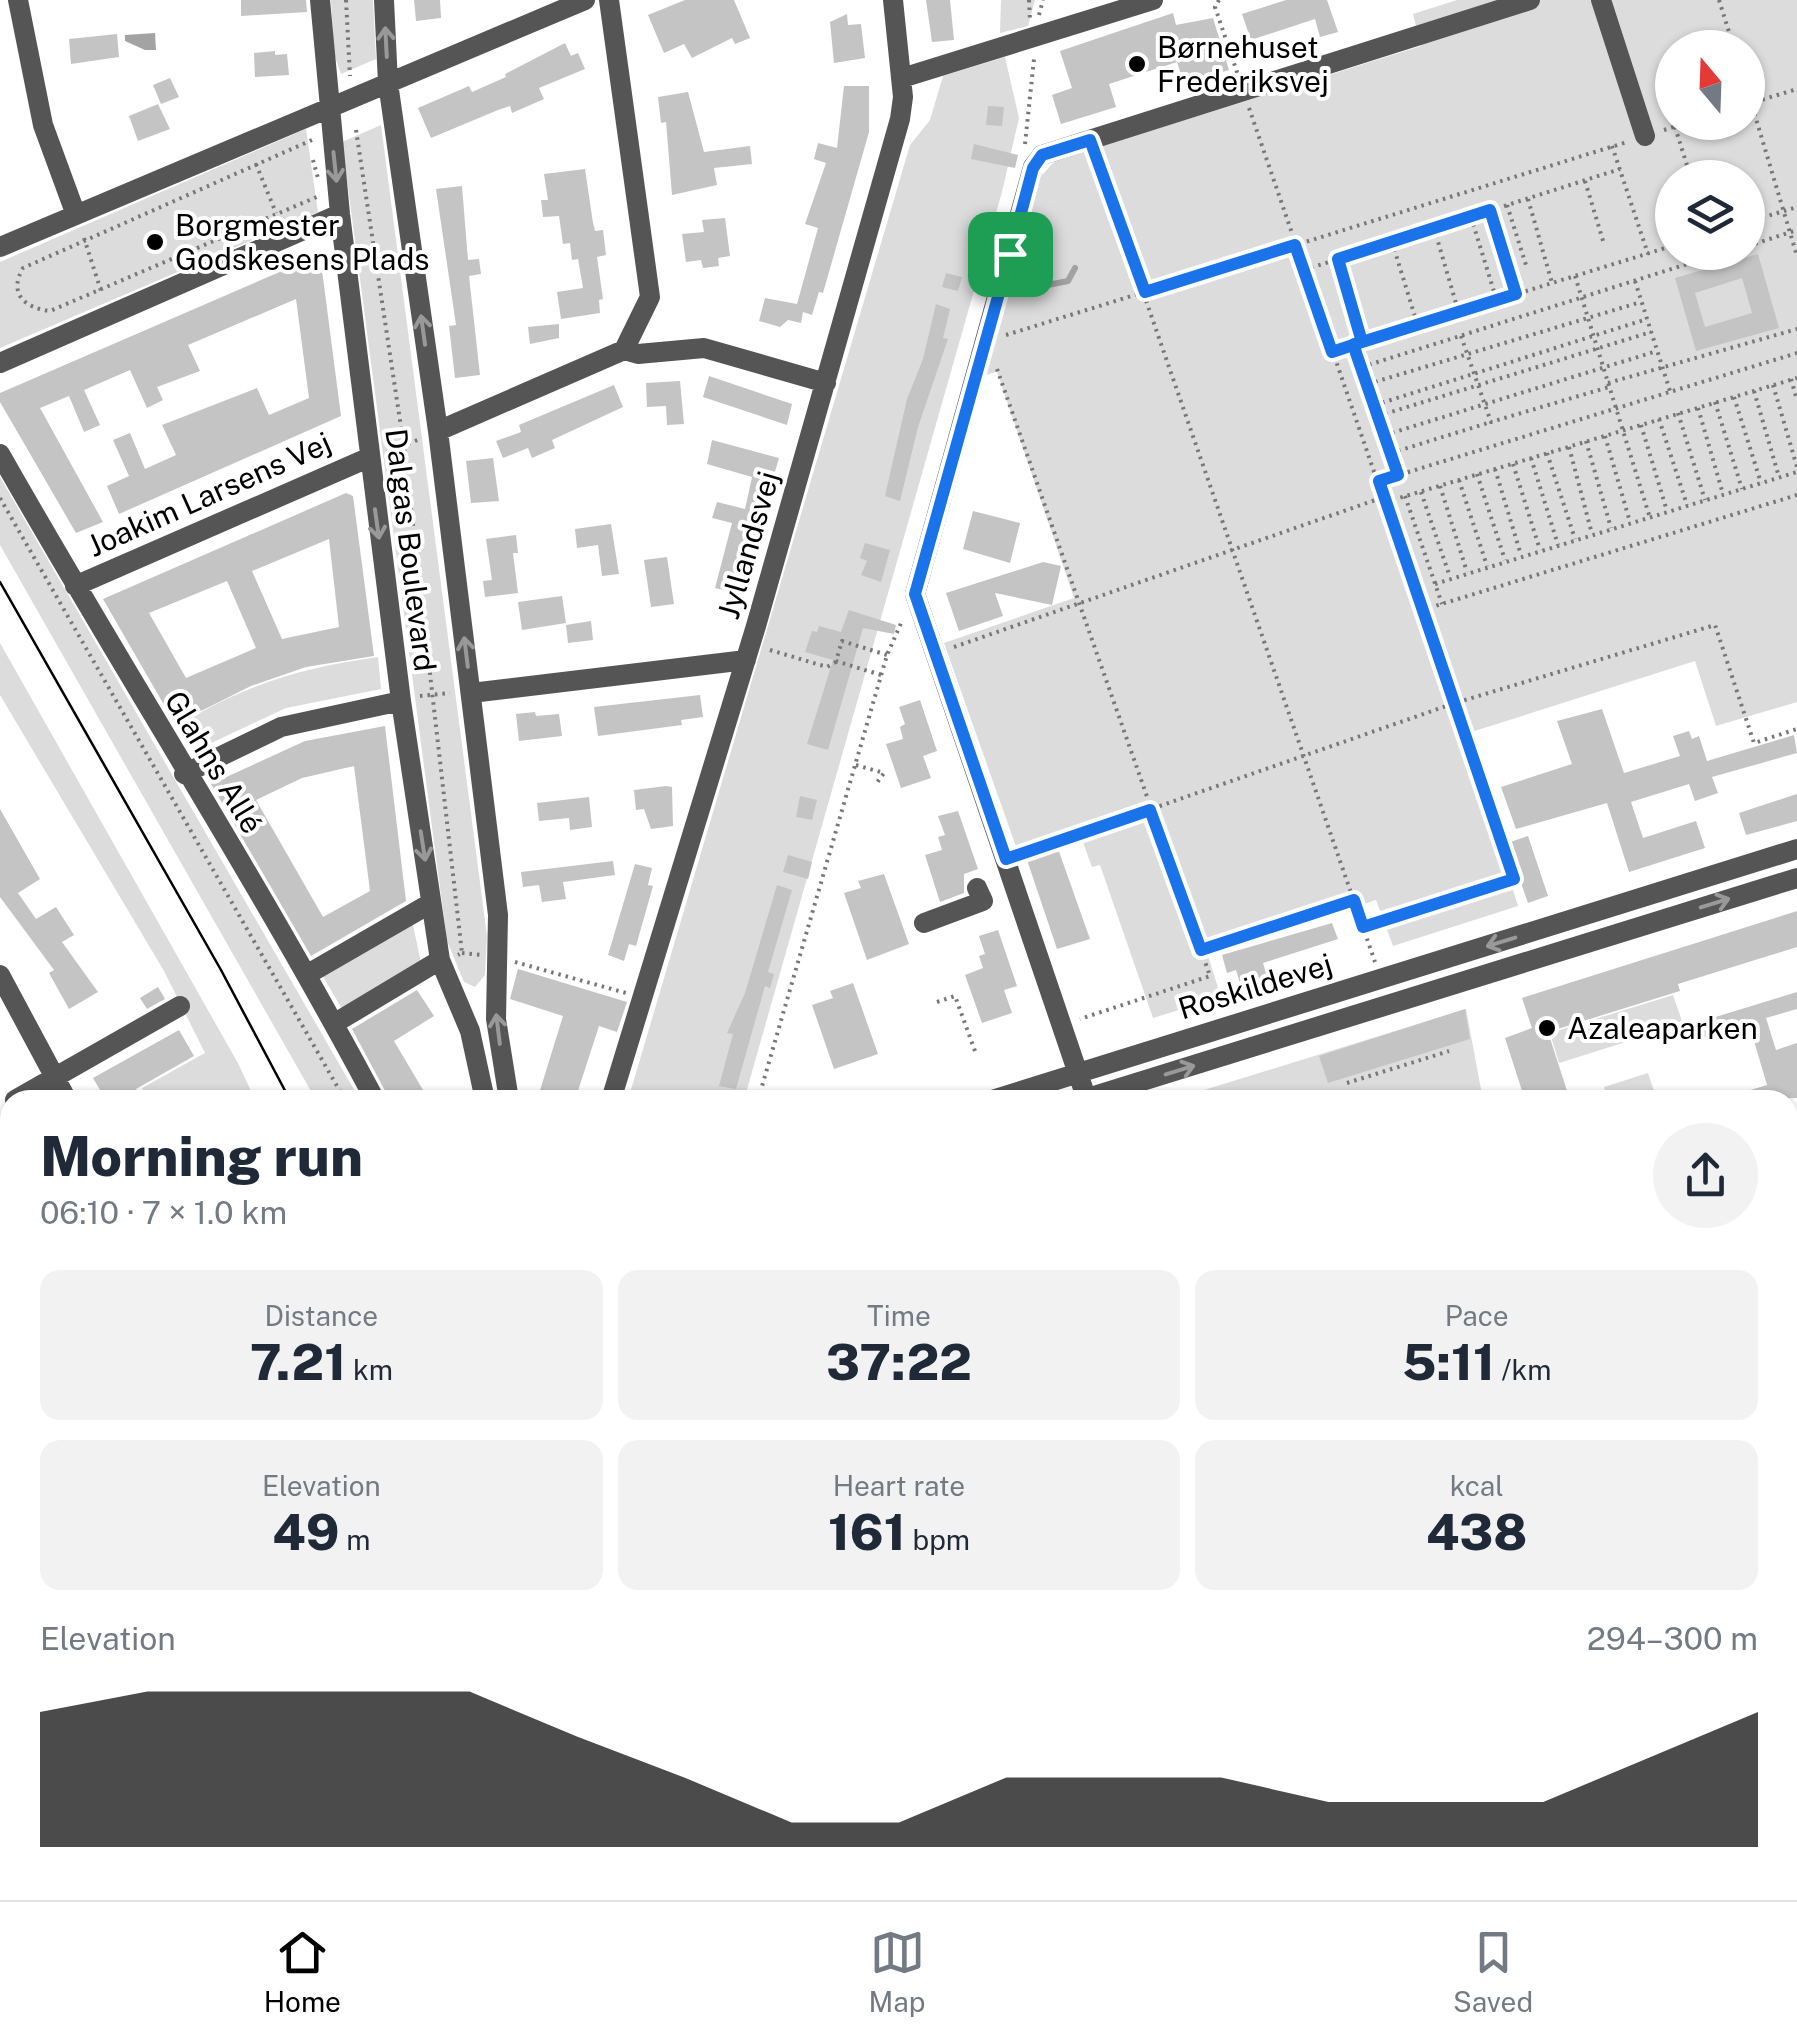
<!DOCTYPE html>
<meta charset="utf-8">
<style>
body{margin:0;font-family:"Public Sans",sans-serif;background:#f2f2f3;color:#1f2937;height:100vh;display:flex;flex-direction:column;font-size:38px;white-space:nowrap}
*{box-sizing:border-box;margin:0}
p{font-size:32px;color:#747a83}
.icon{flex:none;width:55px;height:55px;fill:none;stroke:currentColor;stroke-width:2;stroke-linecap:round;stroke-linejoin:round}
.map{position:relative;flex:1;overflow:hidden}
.panel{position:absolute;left:0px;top:1090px;width:1798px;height:810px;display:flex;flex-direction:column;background:#fff;border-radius:30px 30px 0 0;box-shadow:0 2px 8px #0004}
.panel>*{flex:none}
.needle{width:65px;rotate:341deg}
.controls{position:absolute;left:1655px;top:30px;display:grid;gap:20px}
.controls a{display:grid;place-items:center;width:110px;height:110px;border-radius:50%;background:#fff;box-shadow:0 2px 8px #0004;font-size:50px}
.pin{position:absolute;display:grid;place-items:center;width:85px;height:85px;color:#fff;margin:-42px;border-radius:20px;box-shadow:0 5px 15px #0006}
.round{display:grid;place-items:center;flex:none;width:105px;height:105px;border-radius:52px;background:#f2f2f3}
.head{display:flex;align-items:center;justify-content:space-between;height:170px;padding:0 40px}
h1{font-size:55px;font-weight:800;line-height:75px}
.metrics{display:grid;grid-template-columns:repeat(3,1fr);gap:15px;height:170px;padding:10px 40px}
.metrics div{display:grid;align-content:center;border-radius:20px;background:#f2f2f3;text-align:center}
.metrics b{font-size:50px;font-weight:800}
.metrics small{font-size:28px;font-weight:400}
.metrics p{font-size:28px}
.chart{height:280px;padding:20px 40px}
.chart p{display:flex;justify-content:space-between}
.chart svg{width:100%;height:180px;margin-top:10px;fill:#000;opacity:.7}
.tab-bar{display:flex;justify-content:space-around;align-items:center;height:140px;border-top:2px solid #e0e1e3;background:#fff;font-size:28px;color:#747a83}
.tab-bar a{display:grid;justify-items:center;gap:5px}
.tab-bar .selected{color:#000}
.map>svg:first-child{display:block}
</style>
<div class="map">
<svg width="1797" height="1900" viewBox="0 0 1797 1900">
<rect width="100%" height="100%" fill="#fff"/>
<!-- green -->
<path fill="#dcdcdc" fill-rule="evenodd" d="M331,0h42l3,59 -35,15 -7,-20z
M1001,0h34l-7,26 -28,7z
M1457,0h340v702l-81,24 -21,-65 -230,73 53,172 -125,40 -17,-46 -168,56 13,41 -68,21 -53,-153 -8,2 -11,-30 -61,21 -76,-215 130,-45 -77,-226 -12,3 55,-198 15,-16 366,-115 -8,-32zM1672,48h76v74h-76zM1672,178h76v74h-76z
M1005,57l14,61 -17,74 -258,908h-116l282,-955 20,-25 13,-44z
M381,125l106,811 -2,39 -10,12 -11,-5 -17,-41 -105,-799z
M306,129l12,83 -318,136v-86z
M0,477l360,623h-44l-316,-555z
M0,643l239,422 16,35h-108l-5,-12 63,-35 -41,-82 -164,-276z
M378,657l3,32 -95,19 -92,43 -15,-26c64,-40 125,-58 199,-68z
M412,920l9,43 -79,46 -21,-36z
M1673,995l10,29 -124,39 -9,-30z
M1466,1009l17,91h-311z
M1648,1073l9,27h-49l-4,-13z
M6,1185l4,1v131l-10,3v-132z
M47,1890h72l2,7 -71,3z
M502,1890h47l1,10h-47z
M969,1890h237l-23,10h-211z"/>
<!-- water -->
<path fill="#a3a3a3" d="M155,33l1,17h-11l-20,-9v-6z"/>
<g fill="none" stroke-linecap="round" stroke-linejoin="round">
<!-- stream -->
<path stroke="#a3a3a3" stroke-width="6" d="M1036,292l7,-6 25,-5 7,-13"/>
</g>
<!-- building -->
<path fill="#c4c4c4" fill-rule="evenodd" d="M241,0h65l1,12 -66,4z
M414,0h26l1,18 -25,3z
M685,0h49l16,38 -15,6 -3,-6 -40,20 -8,-14 -20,9 -16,-38z
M926,0h24l4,40 -22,2z
M1286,0h41l11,32 -18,5 -5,-18 -64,21 -9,-26z
M1173,13l3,12 37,-7 16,52 -45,14 -7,-22 -68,22 7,23 -55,17 -9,-29 20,-7 -12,-37z
M847,14l1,11 13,-1 4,34 -31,5 -4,-41z
M117,34l2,23 -48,7 -2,-25z
M565,43l6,13 7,-3 7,16 -46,19 5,11 -32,14 -2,-7 -12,4 -67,28 -13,-30 51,-22 3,6 34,-15 -1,-3z
M275,51v4l12,-1 2,21 -34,2 -1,-24z
M170,78l9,19 -18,7 -8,-19z
M844,86h25v46l-46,161 -4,-1 -7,23 -9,-3 -2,11 -13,-3 -8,7 -21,-6 6,-23 32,6 21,-76 -13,-4 21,-61 -12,-4 4,-16 19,5z
M688,92l16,60 46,-6 2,18 -38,4 3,17 -45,10 -6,-73 -5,1 -3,-26z
M158,104l12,25 -32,12 -9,-25z
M988,106l16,1 -2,19 -16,-1z
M974,144l44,11 -3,13 -44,-9z
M585,169l8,54 2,8 8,-1 3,25 -9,2 6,42 -4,1 1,13 -39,6 -4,-27 26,-4 -5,-29 -6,1 -2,-17 -7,1 -4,-28 -16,1 -2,-17h7l-4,-26z
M462,186l6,74 11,-1 2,15 -12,2 11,99 -25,3 -6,-52 7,-1 -20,-136z
M725,218l5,38 -12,2 1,8 -16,2 -2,-8 -15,2 -4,-28 22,-2 -2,-12z
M1758,254l21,74 -83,23 -21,-73zM1742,278l10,35 -47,14 -10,-34z
M305,261l17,9 19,146 -222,98 -12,-28 22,-10 -16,-36 17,-7 15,36 31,-14 -14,-30 95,-37 12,27 40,-17 -13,-99 -108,46 12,26 -43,16 6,13 -16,8 -17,-38 -46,20 16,35 -16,7 -15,-36 -29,12 63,114 -27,11 -76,-131v-9z
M946,273l16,4 -4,14 -16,-4z
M936,304l14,5 -7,29 5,1 -30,88 -18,74 -15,-5 22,-97 16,-40z
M559,324v14l-29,6 -2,-17z
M709,376l83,28 -5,21 -84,-28z
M680,381l4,43 -17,1 -1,-19 -19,1 -1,-24z
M614,385l9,22 -71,33 3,8 -23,10 -4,-10 -25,10 -7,-17 25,-9 -2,-7z
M712,440l67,18 -40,136 -24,-6 17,-65 -20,-5 5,-16 28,7 7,-32 -45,-13z
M493,458l6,43 -28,2 -5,-42z
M346,493l7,3 21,160 -68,11 -55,19 -76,38 -72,-125zM329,539l10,88 -57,12 -30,-68zM227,581l29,67 -70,30 -37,-65z
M973,511l47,12 -10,40 -47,-14z
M611,524l8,50 -17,2 -4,-31 -21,3 -2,-19z
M516,535l2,18h-5l5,40 -33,4 -2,-16 9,-1 -6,-41z
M865,543l25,7 -9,32 -20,-7 6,-14 -7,-3z
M667,557l7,47 -23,3 -7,-47z
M1043,562l18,4 -9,39 -57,-12 8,23 -44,15 -13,-38z
M562,596l4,27 -44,7 -4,-28z
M849,610l47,15 -2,9 -31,-6 -35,122 -21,-6 26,-84 -28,-8 7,-21 5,1 2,-6 22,6z
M591,621l2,19 -25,3 -2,-18z
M700,695l3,22 -22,3 1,5 -84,11 -4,-29z
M920,700l17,51 -14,5 8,22 -30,10 -15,-44 17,-5 -3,-12 5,-3 -6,-17z
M1602,709l22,64 56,-17 -7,-20 16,-5 3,8 7,-3 8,25 87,-26 3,18 -85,24 6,16 -23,8 -6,-17 -58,18 12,36 53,-17 9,27 -76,24 -22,-69 -91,26 -15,-42 71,-23 -15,-43z
M535,712l1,4 23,-2 3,22 -43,5 -3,-27z
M385,726l21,175 -95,55 -100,-172 94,-43zM354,766l16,125 -47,26 -67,-117 46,-22z
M666,786l6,1 1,39 -22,3 -7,-20 -8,1 -2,-20z
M1797,794v27l-51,14 -7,-22z
M800,796l17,4 -5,20 -16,-3z
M589,797l3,30 -22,3 -1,-12 -30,3 -2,-18z
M0,809l40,70 -22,14 18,26 20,-12 18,28 -12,7 36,50 -29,17 -20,-36 5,-3 -54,-73z
M958,811l20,58 -14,5v19l-24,9 -15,-47 17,-5 -4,-13 7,-2 -7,-19z
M1528,836l20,60 -20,7 -21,-60z
M1057,846l33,93 -33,10 -31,-92z
M788,855l24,7 -4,17 -25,-7z
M613,861l2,14 -52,7 3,17 -24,3 -3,-17 -16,2 -2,-15z
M635,864l17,4 -4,17 5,1 -17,60 -7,-2 -5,17 -16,-6z
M884,874l25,70 -42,16 -23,-67 17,-5 -3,-7z
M777,885l15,5 -24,82 6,2 -4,14 -5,-2 -29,103 -17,-3 14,-52 -6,-1 18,-40z
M1797,911v36l-119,37 2,7 -132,41 22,68h-45l-20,-62 27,-10 -10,-30z
M1332,923l6,16 -75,24 6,19 -27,8 -6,-20 -9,3 -5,-18z
M998,930l19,56 -13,4 8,23 -30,10 -17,-48 18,-7 -4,-12 6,-2 -6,-18z
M518,969l109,33 -10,30 -18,-6 -24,74h-38l26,-84 -53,-17z
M853,983l25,71 -44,15 -22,-64 21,-7 -3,-7z
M158,987l7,12 -18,10 -7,-11z
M417,990l17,26 -40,25 35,59h-39l-38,-71z
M1797,992v17l-31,9 10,32 21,-7v55l-66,2v-4l36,-11 -18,-61 -59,18 -4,-16z
M1465,1009l5,30 -142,44 -9,-27z
M179,1030l15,26 -58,33 4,11h-34l-13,-22z"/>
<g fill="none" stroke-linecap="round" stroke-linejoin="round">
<!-- path -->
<path stroke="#777" stroke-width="4" stroke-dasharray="2.5 5" stroke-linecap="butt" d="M346,0l4,76
M1029,0l1,20
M1219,0l-4,7 23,68
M1719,0l15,48
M1039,15l4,-15
M1748,92l49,164
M1748,104l49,-15
M1249,108l265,771 -151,48
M1675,127l16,51
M356,130l48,317 58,506 -4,2
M1664,130l25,-8
M312,140l-289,128c-15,26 2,40 27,43l269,-115
M1025,144l9,-85
M1612,146l36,108
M1097,159l278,803
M313,160l5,18
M256,164l20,49
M1585,181l19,63
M1528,199l24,84
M1507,205l19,60
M1490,211l25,83
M1471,217l25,81
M1748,222l49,-15
M1434,228l24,82
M84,238l17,53
M1392,242l25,81
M1748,246l49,-16
M1337,259l25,82
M1304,270l316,-101
M1575,276l75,242
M1635,281l35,110
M1006,335l621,-193
M1461,336l30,86 118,-35
M1354,345l44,128
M1332,351l340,-105
M1362,367l363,-115
M997,369l213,607 -130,43
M1791,379l6,21
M1608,383l189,-54
M1368,384l273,-82
M1773,385l24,82
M1754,391l25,86
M1734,397l27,86
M1715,402l27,87
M1375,405l272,-86
M1698,408l25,86
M1678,413l27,87
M1378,416l273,-84
M1659,419l28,86
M1641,425l26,86
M1385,435l272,-84
M1605,436l25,86
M1586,441l25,87
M1569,447l23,87
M387,452l33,-13
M1391,453l100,-31
M1547,453l28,86
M1531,458l27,87
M1513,464l27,86
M1495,469l26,86
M1477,474l28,86
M1459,480l28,86
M1379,481l418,-128
M1440,486l27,86
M1421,492l29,85
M1405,496l37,108
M0,498l345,602
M1386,502l411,-124
M1435,584l362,-112
M1422,610l375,-115
M954,647l430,-150
M770,650l57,17 9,-5
M881,675l-45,-14 6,-20 45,14
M420,696l30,-3
M856,765l28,8 -8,11
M1025,853l430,-150 260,-78 39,118 43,-14
M1201,950l153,-50
M462,953l19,2
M515,962l111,31
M937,1002l18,-6 20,55
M1347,1083l102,-32
M758,1100l129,-445 15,-34
M0,1257l10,-4
M0,1483l10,32
M0,1533l10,-3
M409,1890l1,10
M420,1890v10
M970,1890l3,10
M693,1900l136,-10
M1148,1900l23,-10"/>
<!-- minor -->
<path stroke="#555" stroke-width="20" d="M18,0l25,125 33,90
M320,0l20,214 61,487 39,259 30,71 15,69
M384,0l4,83 50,348 60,484 -2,104 13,81
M609,0l41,297 -26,53
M1601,0l44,136
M902,78l251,-78
M0,247l585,-247
M0,363l340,-149
M438,431l186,-81 14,4 66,-6 122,35
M0,454c123,217 258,426 375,646
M75,586l293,-128
M471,693l275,-33
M184,774l97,-47 120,-26
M924,923l59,-22 -6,-13
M308,974l123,-71
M0,975l67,125
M335,1023l105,-63
M15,1100l165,-94
M611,1100l145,-474 144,-507 3,-22 -10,-97
M992,1100l805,-251
M1081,1100l716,-222
M1087,1100l-172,-506 118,-427 9,-12 488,-155
M1335,1100h3
M1788,1148l9,-3
M1788,1393l9,-2
M0,1412l10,-3
M0,1438l10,-3
M0,1573l10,31
M1788,1658l9,-2
M0,1727l10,-3
M319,1890l3,10
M867,1890l2,10
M1734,1890l5,10
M1761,1890l5,10
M132,1892l5,-2
M375,1900v-10
M1219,1900l22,-10
M1660,1900l22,-10"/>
<!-- tram -->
<path stroke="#000" stroke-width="2.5" d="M0,582l221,388 69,130
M466,1900v-10"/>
</g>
<!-- one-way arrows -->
<defs><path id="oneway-shaft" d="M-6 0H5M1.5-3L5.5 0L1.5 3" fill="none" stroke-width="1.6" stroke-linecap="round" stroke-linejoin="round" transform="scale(2.5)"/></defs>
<g stroke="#999">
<use href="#oneway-shaft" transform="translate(386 42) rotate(-93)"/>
<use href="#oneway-shaft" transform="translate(335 167) rotate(84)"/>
<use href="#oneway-shaft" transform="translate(423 330) rotate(-98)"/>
<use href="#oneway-shaft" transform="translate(377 524) rotate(82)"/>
<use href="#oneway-shaft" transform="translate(466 652) rotate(-97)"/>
<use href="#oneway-shaft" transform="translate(423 846) rotate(81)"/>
<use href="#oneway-shaft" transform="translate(1715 903) rotate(-17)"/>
<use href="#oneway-shaft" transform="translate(1501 942) rotate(163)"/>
<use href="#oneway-shaft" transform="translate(498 1029) rotate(-97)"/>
<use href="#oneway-shaft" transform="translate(1180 1070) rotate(-17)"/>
</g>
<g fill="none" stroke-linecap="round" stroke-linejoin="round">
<!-- route casing -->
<g stroke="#fff" stroke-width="20">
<path id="route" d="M1010,254l-95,340 91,265 144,-49 51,140 153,-50 9,27 151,-48 -135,-398 19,-6 -42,-122 -2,-9 8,-2 -24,-83 152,-49 26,84 -154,48 -30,10 -37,-107 -150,47 -55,-152 -48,15 -9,13 -23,86"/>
</g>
<!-- route -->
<use href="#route" stroke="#1a73e8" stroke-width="12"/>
</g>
<!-- markers -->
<g fill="#000" stroke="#fff" stroke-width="4">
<circle cx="1137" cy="64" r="10"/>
<circle cx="155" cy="242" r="10"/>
<circle cx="1547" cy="1028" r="10"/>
</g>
<g text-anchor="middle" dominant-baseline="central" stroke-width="8" stroke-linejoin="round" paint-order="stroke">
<!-- poi labels -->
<g font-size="30" fill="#000" stroke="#fff" text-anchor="start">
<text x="1157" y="47">Børnehuset<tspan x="1157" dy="34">Frederiksvej</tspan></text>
<text x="175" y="225">Borgmester<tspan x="175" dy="34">Godskesens Plads</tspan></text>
<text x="1567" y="1028">Azaleaparken</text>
</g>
<!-- street labels -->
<g font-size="30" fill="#000" stroke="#fff">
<text transform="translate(209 494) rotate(-24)">Joakim Larsens Vej</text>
<text transform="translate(748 545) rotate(-74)">Jyllandsvej</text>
<text transform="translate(411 550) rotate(83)">Dalgas Boulevard</text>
<text transform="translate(214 762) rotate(59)">Glahns Allé</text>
<text transform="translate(1255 986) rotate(-17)">Roskildevej</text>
</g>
</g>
</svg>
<div class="controls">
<a><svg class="needle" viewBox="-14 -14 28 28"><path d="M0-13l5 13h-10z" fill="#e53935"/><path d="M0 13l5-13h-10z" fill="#747a83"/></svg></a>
<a><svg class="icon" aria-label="layers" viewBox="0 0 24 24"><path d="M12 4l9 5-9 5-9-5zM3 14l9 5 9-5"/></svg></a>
</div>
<div class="pin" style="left:1010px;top:254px;background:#1e9e55"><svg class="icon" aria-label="arrive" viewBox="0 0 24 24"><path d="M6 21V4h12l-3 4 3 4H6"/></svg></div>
<section class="panel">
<div class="head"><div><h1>Morning run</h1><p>06:10 · 7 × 1.0 km</p></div><a class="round"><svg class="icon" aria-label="share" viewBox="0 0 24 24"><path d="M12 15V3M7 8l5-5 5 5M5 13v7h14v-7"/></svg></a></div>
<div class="metrics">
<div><p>Distance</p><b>7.21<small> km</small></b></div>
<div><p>Time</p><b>37:22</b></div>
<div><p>Pace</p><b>5:11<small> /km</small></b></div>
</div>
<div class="metrics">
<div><p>Elevation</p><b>49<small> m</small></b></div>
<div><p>Heart rate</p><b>161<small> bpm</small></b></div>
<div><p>kcal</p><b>438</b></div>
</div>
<div class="chart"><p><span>Elevation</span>294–300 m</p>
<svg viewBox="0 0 160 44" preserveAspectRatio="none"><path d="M0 44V11L10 6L20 6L30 6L40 6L50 17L60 27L70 38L80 38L90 27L100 27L110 27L120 33L130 33L140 33L150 22L160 11V44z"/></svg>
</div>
</section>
</div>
<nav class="tab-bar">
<a class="selected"><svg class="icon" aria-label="home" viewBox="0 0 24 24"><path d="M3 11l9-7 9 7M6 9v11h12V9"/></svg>Home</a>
<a><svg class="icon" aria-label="map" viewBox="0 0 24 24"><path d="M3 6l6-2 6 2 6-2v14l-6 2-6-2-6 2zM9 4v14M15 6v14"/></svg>Map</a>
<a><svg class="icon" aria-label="saved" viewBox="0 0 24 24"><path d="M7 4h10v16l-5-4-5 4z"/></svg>Saved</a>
</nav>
